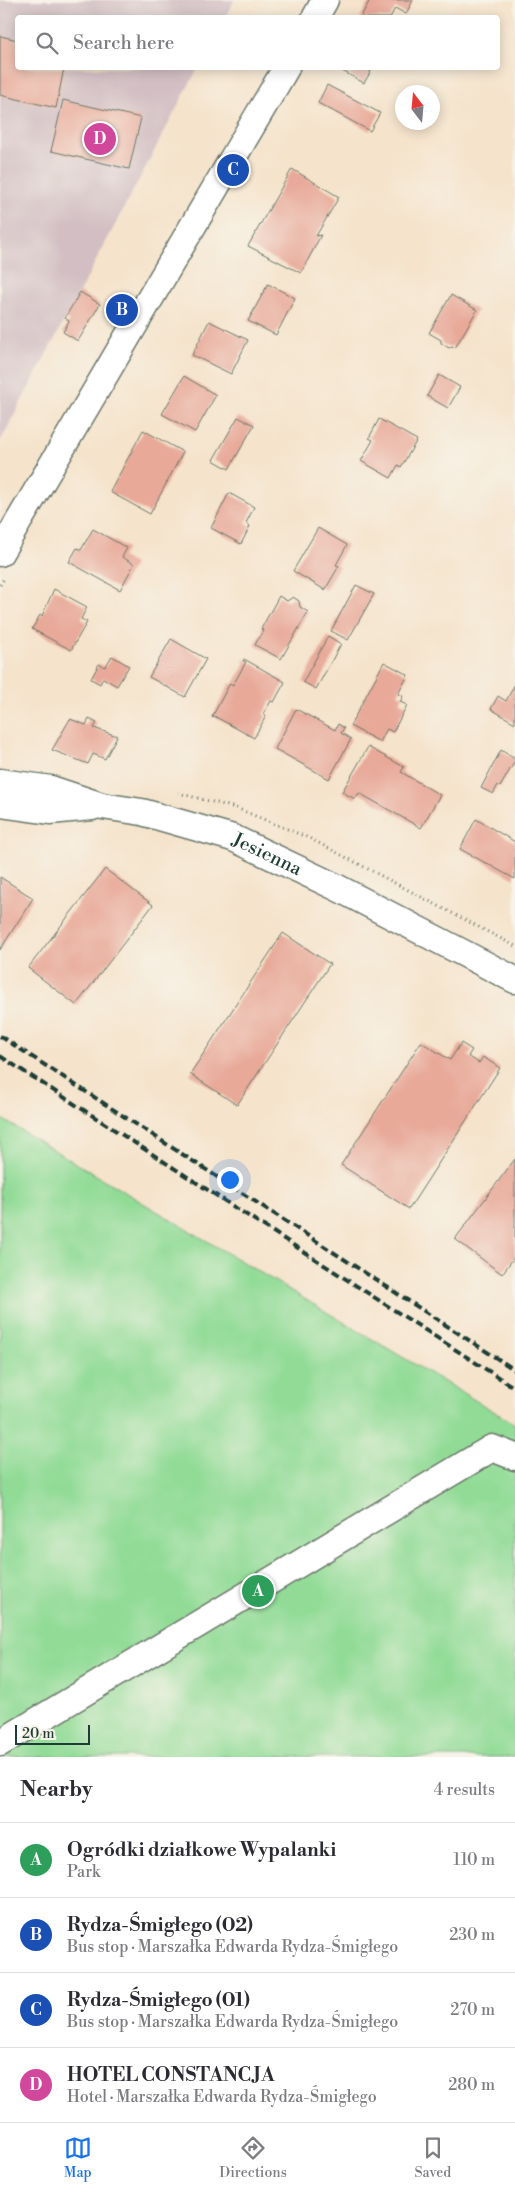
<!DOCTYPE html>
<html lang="en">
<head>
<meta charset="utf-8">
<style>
	:root { --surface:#fff; --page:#f2f2f3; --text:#2b2b33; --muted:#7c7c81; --line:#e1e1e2; --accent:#1a73e8 }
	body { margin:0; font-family:"Libre Bodoni",serif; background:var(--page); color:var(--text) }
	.compass { position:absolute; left:395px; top:85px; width:45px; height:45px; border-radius:50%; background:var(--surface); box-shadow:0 2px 12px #0003; rotate:344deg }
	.scale { position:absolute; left:15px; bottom:12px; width:75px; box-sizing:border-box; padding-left:5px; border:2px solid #1f3d34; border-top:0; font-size:14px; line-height:18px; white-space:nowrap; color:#1f3d34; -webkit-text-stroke:4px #f7f3e8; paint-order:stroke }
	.you { position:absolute; left:229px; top:1179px; width:18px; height:18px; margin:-12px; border:4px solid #fff; border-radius:50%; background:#1a73e8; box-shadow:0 0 0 8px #1a73e833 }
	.badge { display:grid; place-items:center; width:32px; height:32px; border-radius:50%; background:var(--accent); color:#fff; font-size:16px; font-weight:700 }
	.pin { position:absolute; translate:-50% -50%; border:2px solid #fff; box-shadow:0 1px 5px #0006 }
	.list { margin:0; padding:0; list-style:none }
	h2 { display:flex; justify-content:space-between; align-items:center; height:65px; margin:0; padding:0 20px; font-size:21px }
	h2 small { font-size:16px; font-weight:400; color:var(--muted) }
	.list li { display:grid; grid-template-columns:32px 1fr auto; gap:15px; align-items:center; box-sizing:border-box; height:75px; padding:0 20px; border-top:1px solid var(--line) }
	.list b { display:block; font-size:19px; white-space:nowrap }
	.list p { margin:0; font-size:16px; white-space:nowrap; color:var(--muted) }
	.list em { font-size:16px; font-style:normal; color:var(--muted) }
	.icon { flex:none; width:28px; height:28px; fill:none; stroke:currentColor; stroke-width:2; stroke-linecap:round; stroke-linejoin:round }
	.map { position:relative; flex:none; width:515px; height:1757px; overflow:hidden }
	.search { position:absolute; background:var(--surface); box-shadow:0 2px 12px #0003; left:15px; right:15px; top:15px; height:55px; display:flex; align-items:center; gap:12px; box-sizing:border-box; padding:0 18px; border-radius:5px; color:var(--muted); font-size:19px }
	.sheet { height:365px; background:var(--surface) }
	nav { display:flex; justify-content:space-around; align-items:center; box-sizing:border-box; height:70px; border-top:1px solid var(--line); background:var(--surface); font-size:14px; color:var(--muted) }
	nav a { display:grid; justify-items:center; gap:2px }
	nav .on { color:var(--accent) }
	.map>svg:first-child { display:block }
</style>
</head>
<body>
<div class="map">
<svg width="515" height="1757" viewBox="0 0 515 1757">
	<rect width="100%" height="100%" fill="#f7f3e8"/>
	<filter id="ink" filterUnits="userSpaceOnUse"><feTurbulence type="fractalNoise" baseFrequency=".02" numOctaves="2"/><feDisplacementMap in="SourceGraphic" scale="10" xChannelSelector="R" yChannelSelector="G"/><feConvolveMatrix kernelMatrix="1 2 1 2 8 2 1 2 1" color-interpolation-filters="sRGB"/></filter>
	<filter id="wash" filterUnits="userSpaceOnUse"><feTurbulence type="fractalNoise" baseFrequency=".0096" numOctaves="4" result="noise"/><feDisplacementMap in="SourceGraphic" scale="20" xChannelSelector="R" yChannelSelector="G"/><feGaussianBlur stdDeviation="1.12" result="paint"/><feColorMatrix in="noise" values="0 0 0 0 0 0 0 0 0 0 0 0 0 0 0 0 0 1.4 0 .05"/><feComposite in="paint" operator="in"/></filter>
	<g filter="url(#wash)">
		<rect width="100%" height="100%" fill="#f5e3cb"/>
		<path fill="#d2bec3" d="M 0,0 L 234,0 L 225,17 L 18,18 L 18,68 L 198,68 L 0,442 Z"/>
		<path fill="#91db96" stroke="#588c65" d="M 0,1118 L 515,1424 L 515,1757 L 0,1757 Z"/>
		<g id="blocks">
			<g fill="#e8a999">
				<path d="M 370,0 L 413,0 L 406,14 L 395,8 L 390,18 L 360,18 Z"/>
				<path d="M 0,36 L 18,40 L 18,68 L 64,68 L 56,108 L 0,95 Z"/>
				<path d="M 337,68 L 365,68 L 371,71 L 364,83 Z"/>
				<path d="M 327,85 L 380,113 L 370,131 L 318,103 Z"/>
				<path d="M 63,100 L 141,118 L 129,169 L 51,151 Z"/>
				<path d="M 292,169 L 339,197 L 316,236 L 321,235 L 301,273 L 248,246 Z"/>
				<path d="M 268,284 L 295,298 L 276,335 L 248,321 Z"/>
				<path d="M 80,292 L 100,304 L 78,341 L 63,332 L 69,321 L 65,318 Z"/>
				<path d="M 451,295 L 477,310 L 455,348 L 452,346 L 449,348 L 441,343 L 441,340 L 429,333 Z"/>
				<path d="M 209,321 L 248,340 L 231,374 L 192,355 Z"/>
				<path d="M 439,375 L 460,387 L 448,408 L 427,396 Z"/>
				<path d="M 184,376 L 216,395 L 195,432 L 162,414 Z"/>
				<path d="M 238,417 L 254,425 L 229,469 L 213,460 Z"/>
				<path d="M 379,419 L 417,440 L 401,467 L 398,465 L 391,478 L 361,461 L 373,440 L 369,438 Z"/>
				<path d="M 143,430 L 183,452 L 150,514 L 110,492 Z"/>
				<path d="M 229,493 L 254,507 L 246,523 L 250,526 L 241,544 L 211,528 Z"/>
				<path d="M 318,528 L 347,545 L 336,565 L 339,566 L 325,590 L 293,571 Z"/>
				<path d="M 93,529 L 127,548 L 122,557 L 134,564 L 120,590 L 69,562 L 77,548 L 81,550 Z"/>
				<path d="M 356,585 L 374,594 L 348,640 L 331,631 Z"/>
				<path d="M 54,589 L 87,607 L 81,619 L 87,622 L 71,650 L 32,629 L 40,615 L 42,616 Z"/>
				<path d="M 279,596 L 287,601 L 293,597 L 299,601 L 300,607 L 308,612 L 281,659 L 255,645 L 263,630 L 261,629 Z"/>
				<path d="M 328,636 L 341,644 L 316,689 L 303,682 Z"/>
				<path d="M 171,639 L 206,659 L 185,697 L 149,677 Z"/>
				<path d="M 112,656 L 129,666 L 117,686 L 103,678 L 100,684 L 91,679 L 99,664 L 105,667 Z"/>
				<path d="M 244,659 L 285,682 L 274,702 L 271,701 L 263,714 L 266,716 L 254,738 L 214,716 L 213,718 L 212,717 L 230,683 L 233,685 L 246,662 L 243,661 Z"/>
				<path d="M 384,662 L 408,675 L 398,694 L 403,696 L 400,702 L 407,705 L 393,732 L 387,729 L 380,742 L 350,726 Z"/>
				<path d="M 515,684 L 515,723 L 491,709 L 498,696 L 506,701 Z"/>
				<path d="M 296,709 L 335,730 L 338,724 L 344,728 L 341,733 L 351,739 L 329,779 L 275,749 Z"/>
				<path d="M 70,719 L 86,725 L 89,719 L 97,723 L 94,728 L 117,736 L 105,759 L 93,754 L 88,764 L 52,750 Z"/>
				<path d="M 368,747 L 404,767 L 401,772 L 440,795 L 421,828 L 359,793 L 355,799 L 342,792 Z"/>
				<path d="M 501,750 L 515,759 L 515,761 L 500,787 L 498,785 L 493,794 L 481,788 Z"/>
				<path d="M 476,819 L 515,842 L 515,879 L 460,849 Z"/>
				<path d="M 105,869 L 153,905 L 76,1005 L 28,968 Z"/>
				<path d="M 0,877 L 33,898 L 0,950 Z"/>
				<path d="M 283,933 L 330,964 L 237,1105 L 190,1074 Z"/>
				<path d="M 421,1042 L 450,1060 L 461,1043 L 472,1050 L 468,1056 L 479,1063 L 483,1057 L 500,1068 L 409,1209 L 341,1165 Z"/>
				<path d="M 515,1159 L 515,1256 L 502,1274 L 455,1239 Z"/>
			</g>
		</g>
	</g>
	<g filter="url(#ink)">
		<use href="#blocks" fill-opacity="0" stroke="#6a7769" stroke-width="1"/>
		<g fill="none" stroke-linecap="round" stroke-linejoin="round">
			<g stroke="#6a7769" stroke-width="29">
				<g id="minor">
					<path d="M 315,18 L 325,0"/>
					<path d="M 0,553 L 286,68"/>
					<path id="s1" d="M 0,782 L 51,789 L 102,806 L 142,812 L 233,838 L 338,888 L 515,980"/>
					<path d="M 0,804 L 50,811 L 92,807"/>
					<path d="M 0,1743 L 492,1448 L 515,1457"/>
				</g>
			</g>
			<g stroke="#6a7769" stroke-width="3" stroke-dasharray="1 4" stroke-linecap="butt">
				<path d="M 0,585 L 5,577"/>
				<path d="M 178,793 L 236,808 L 309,838 L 515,946"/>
			</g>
			<use href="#minor" stroke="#fff" stroke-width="26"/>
			<g stroke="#1f3d34" stroke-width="4" stroke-dasharray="8 4" stroke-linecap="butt">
				<path d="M 0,1036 L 515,1370"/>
				<path d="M 0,1056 L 515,1388"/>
			</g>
		</g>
	</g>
	<g text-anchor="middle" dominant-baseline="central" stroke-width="4.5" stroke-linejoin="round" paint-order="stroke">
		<g font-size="19" fill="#1f3d34" stroke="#f7f3e8">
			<text stroke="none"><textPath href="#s1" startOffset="278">Jesienna</textPath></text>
		</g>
	</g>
</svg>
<svg class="compass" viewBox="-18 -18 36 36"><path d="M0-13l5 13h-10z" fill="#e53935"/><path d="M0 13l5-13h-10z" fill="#7c7c81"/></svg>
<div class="scale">20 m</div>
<div class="you"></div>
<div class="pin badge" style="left:258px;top:1591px;background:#2e9e5b">A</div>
<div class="pin badge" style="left:122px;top:310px;background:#1a4fb4">B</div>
<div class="pin badge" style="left:233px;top:170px;background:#1a4fb4">C</div>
<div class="pin badge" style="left:100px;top:139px;background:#d1479c">D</div>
<div class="search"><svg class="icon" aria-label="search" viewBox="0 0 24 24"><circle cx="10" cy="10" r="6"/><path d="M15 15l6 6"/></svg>Search here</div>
</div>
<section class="sheet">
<h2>Nearby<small>4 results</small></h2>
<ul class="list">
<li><span class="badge" style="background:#2e9e5b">A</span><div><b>Ogródki działkowe Wypalanki</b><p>Park</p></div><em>110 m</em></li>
<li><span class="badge" style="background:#1a4fb4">B</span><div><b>Rydza-Śmigłego (02)</b><p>Bus stop · Marszałka Edwarda Rydza-Śmigłego</p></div><em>230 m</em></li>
<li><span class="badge" style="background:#1a4fb4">C</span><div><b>Rydza-Śmigłego (01)</b><p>Bus stop · Marszałka Edwarda Rydza-Śmigłego</p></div><em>270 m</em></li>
<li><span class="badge" style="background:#d1479c">D</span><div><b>HOTEL CONSTANCJA</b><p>Hotel · Marszałka Edwarda Rydza-Śmigłego</p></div><em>280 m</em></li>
</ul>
</section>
<nav>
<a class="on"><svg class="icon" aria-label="map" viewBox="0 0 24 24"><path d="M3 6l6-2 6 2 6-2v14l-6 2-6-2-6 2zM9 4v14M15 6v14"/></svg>Map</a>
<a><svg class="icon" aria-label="directions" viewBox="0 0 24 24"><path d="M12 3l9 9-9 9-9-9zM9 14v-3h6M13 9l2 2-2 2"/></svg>Directions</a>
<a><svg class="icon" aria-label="saved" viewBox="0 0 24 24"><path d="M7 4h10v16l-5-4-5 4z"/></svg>Saved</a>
</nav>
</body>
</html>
